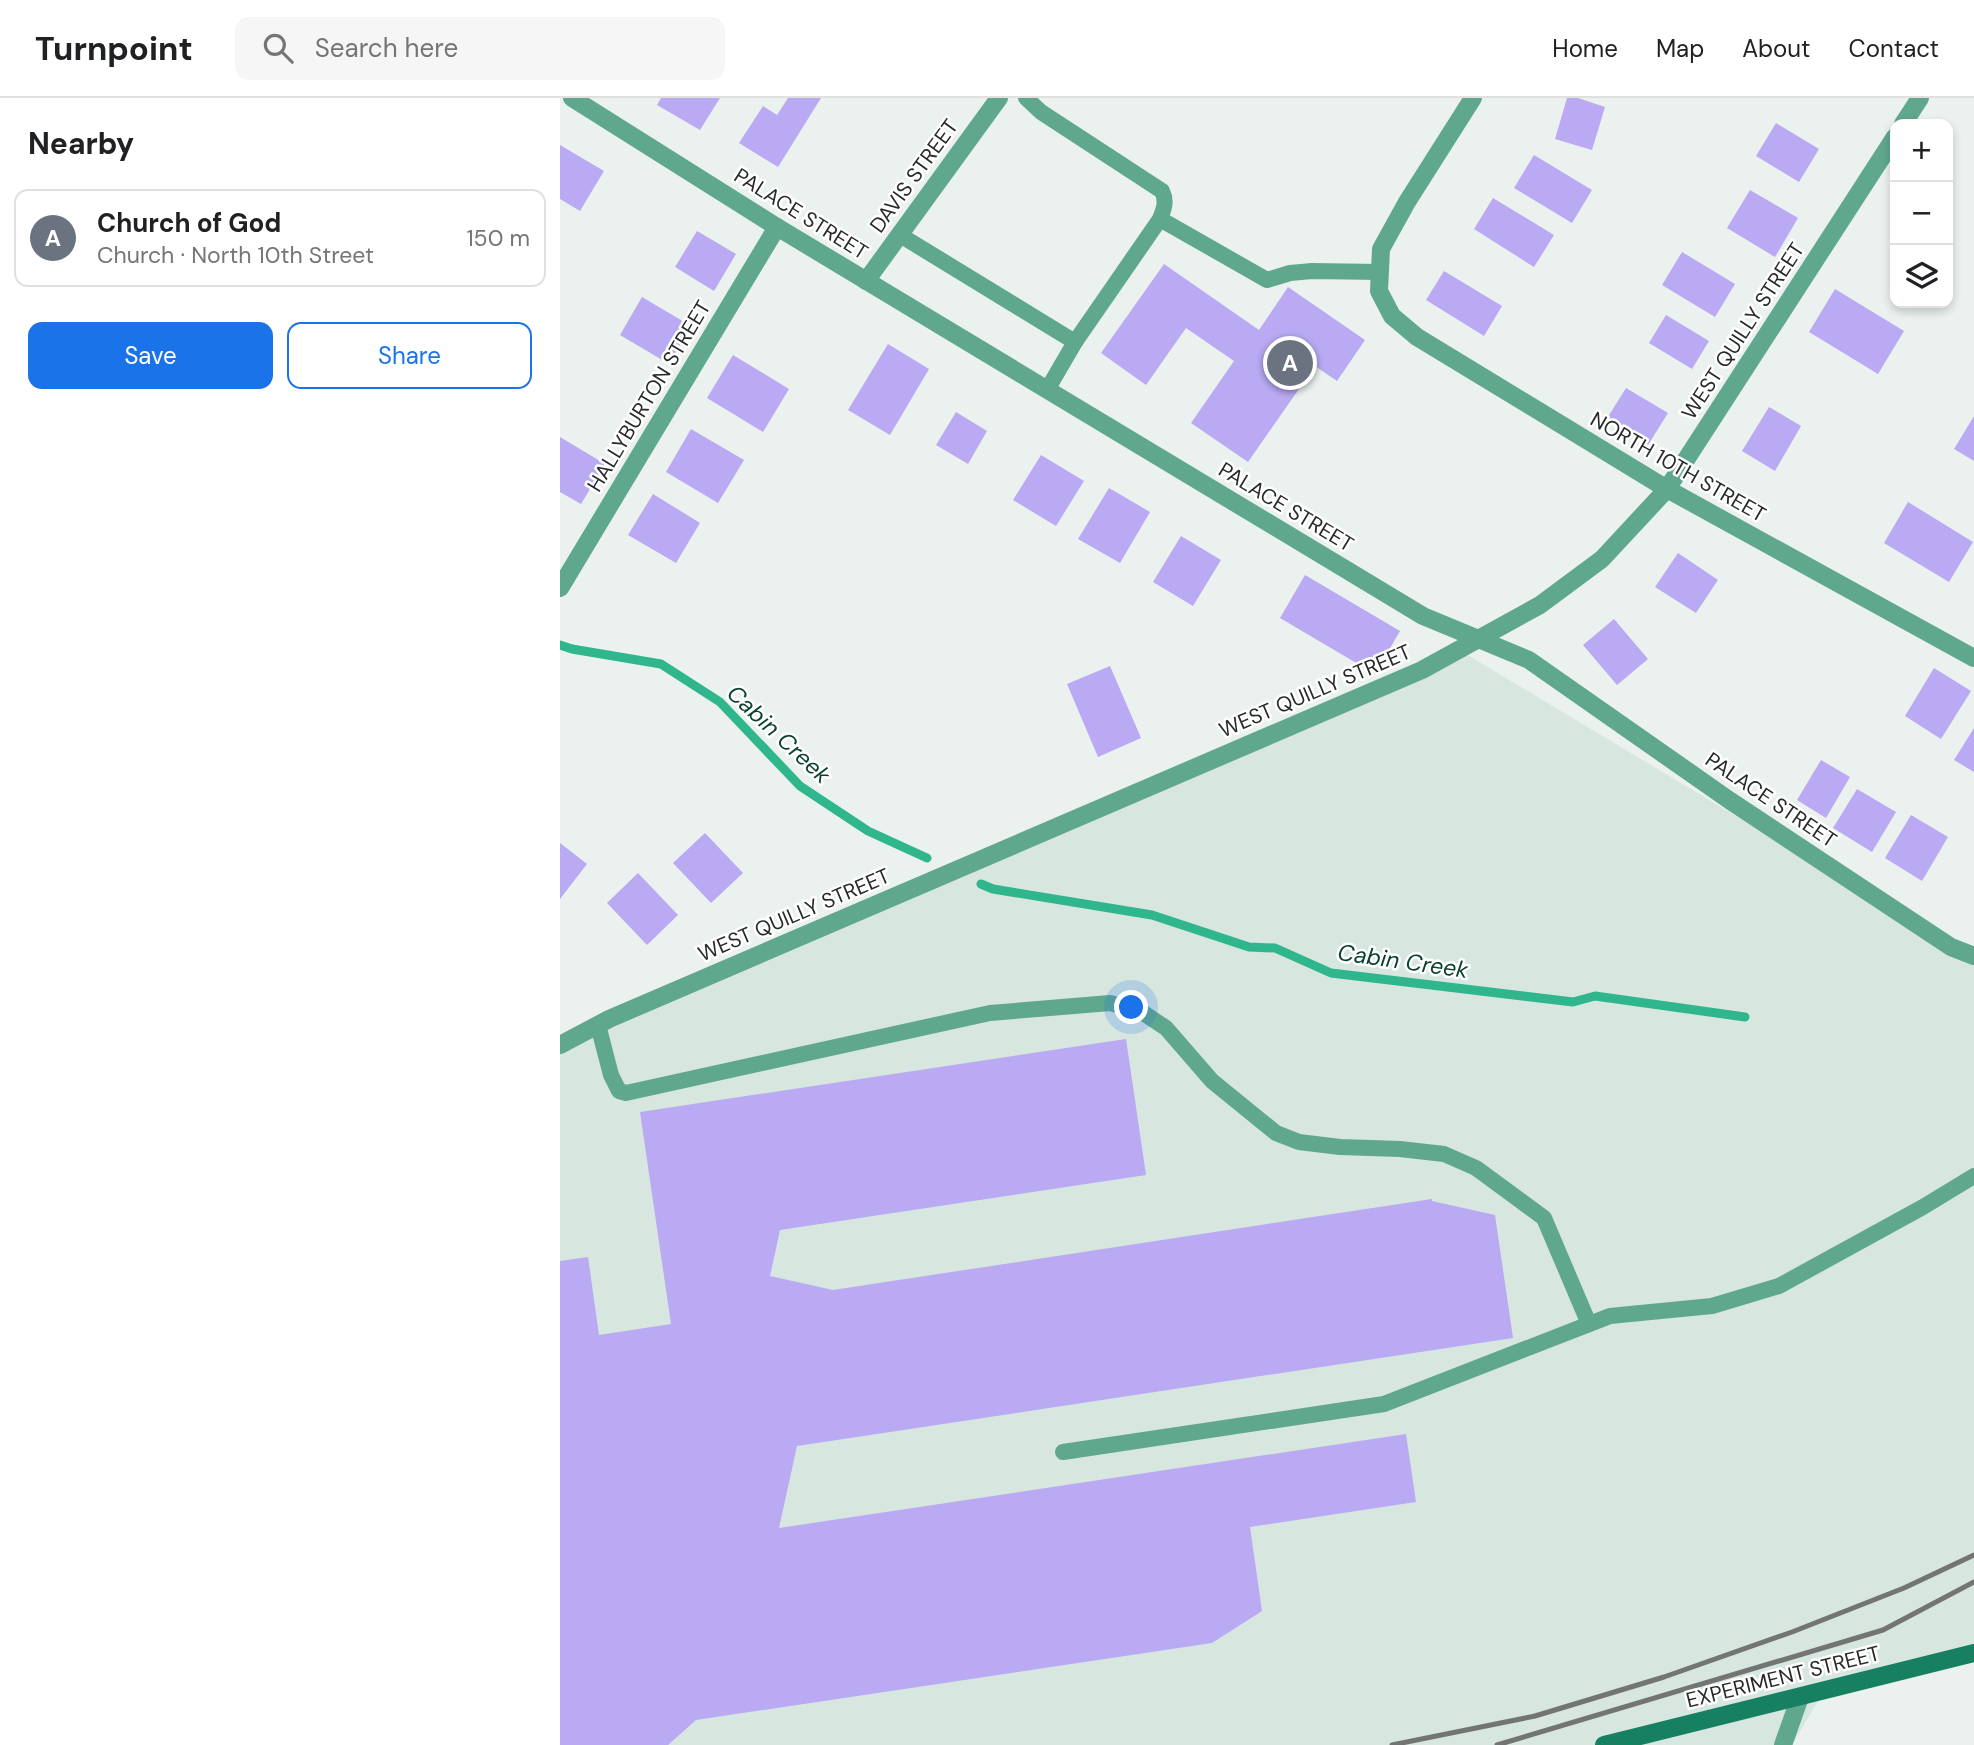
<!DOCTYPE html>
<html lang="en">
<head>
<meta charset="utf-8">
<style>
	:root { --surface:#fff; --page:#f6f6f6; --text:#202124; --muted:#757577; --line:#e0e0e0; --accent:#1a73e8 }
	body { margin:0; font-family:"DM Sans",sans-serif; background:var(--page); color:var(--text) }
	.controls { position:absolute; right:21px; top:21px; display:grid; overflow:hidden; border-radius:14px; box-shadow:0 4px 10px #0003 }
	.controls button { width:63px; height:63px; display:grid; place-items:center; padding:0; border:0; border-bottom:2px solid var(--line); background:var(--surface); color:var(--text); font:35px sans-serif }
	.you { position:absolute; left:572px; top:910px; width:24px; height:24px; margin:-18px; border:5px solid #fff; border-radius:50%; background:#1a73e8; box-shadow:0 0 0 10px #1a73e833 }
	.badge { display:grid; place-items:center; width:46px; height:46px; border-radius:50%; background:var(--accent); color:#fff; font-size:23px; font-weight:700 }
	.pin { position:absolute; translate:-50% -50%; border:4px solid #fff; box-shadow:0 2px 7px #0006 }
	.list { margin:0; padding:0; list-style:none }
	h2 { display:flex; justify-content:space-between; align-items:center; height:91px; margin:0; padding:0 28px; font-size:30px }
	h2 small { font-size:23px; font-weight:400; color:var(--muted) }
	.list li { display:grid; grid-template-columns:46px 1fr auto; gap:21px; align-items:center; box-sizing:border-box; height:98px; margin:0 14px 14px; padding:0 14px; border:2px solid var(--line); border-radius:14px }
	.list b { display:block; font-size:26px; white-space:nowrap }
	.list p { margin:0; font-size:23px; white-space:nowrap; color:var(--muted) }
	.list em { font-size:23px; font-style:normal; color:var(--muted) }
	.actions { display:flex; gap:14px; padding:21px 28px }
	.actions a { flex:1; padding:16px 0; border:2px solid var(--accent); border-radius:14px; text-align:center; font-size:24px; color:var(--accent) }
	.actions .main { background:var(--accent); color:#fff }
	.icon { flex:none; width:38px; height:38px; fill:none; stroke:currentColor; stroke-width:2; stroke-linecap:round; stroke-linejoin:round }
	.map { position:relative; flex:none; width:1414px; height:1647px; overflow:hidden }
	header { display:flex; align-items:center; gap:42px; box-sizing:border-box; height:98px; padding:0 35px; background:var(--surface); border-bottom:2px solid var(--line) }
	header strong { font-size:33px }
	nav { display:flex; gap:38px; margin-inline-start:auto; font-size:24px }
	.search { width:490px; height:63px; background:var(--page); display:flex; align-items:center; gap:18px; box-sizing:border-box; padding:0 24px; border-radius:14px; color:var(--muted); font-size:26px }
	main { display:flex }
	aside { flex:1; background:var(--surface) }
	.map>svg:first-child { display:block }
</style>
</head>
<body>
<header>
<strong>Turnpoint</strong>
<div class="search"><svg class="icon" aria-label="search" viewBox="0 0 24 24"><circle cx="10" cy="10" r="6"/><path d="M15 15l6 6"/></svg>Search here</div>
<nav><a>Home</a><a>Map</a><a>About</a><a>Contact</a></nav>
</header>
<main>
<aside>
<h2>Nearby<small></small></h2>
<ul class="list">
<li><span class="badge" style="background:#6b7280">A</span><div><b>Church of God</b><p>Church · North 10th Street</p></div><em>150 m</em></li>
</ul>
<div class="actions"><a class="main">Save</a><a>Share</a></div>
</aside>
<div class="map">
<svg width="1414" height="1647" viewBox="0 0 1414 1647">
	<rect width="100%" height="100%" fill="#ebf1ee"/>
	<path fill="#d7e6df" d="M 906,556 L 1414,861 L 1414,1564 L 1264,1593 L 1232,1647 L 0,1647 L 0,951 Z"/>
	<g fill="none" stroke-linecap="round" stroke-linejoin="round">
		<g stroke="#2fb68d" stroke-width="9">
			<path d="M 0,547 L 12,551 L 101,566 L 160,604 L 240,688 L 308,733 L 367,760"/>
			<path d="M 421,786 L 433,791 L 592,817 L 689,849 L 715,850 L 771,875 L 1013,904 L 1035,898 L 1185,919"/>
		</g>
	</g>
	<g fill="#b9aaf3">
		<path d="M 101,0 L 160,0 L 140,32 L 97,7 Z"/>
		<path d="M 228,0 L 261,0 L 218,69 L 179,45 L 203,8 L 217,17 Z"/>
		<path d="M 1007,0 L 1018,0 L 1045,9 L 1032,52 L 995,41 Z"/>
		<path d="M 1216,25 L 1259,51 L 1239,84 L 1196,58 Z"/>
		<path d="M 0,47 L 44,73 L 20,113 L 0,101 Z"/>
		<path d="M 974,57 L 1032,92 L 1012,125 L 954,90 Z"/>
		<path d="M 1190,92 L 1238,120 L 1215,159 L 1167,130 Z"/>
		<path d="M 933,100 L 994,137 L 974,169 L 914,131 Z"/>
		<path d="M 137,133 L 176,156 L 154,193 L 115,169 Z"/>
		<path d="M 1122,154 L 1175,186 L 1155,219 L 1102,187 Z"/>
		<path d="M 604,166 L 699,232 L 728,189 L 805,242 L 777,283 L 755,268 L 688,364 L 631,325 L 674,263 L 626,230 L 586,287 L 541,255 Z"/>
		<path d="M 884,173 L 942,208 L 924,238 L 866,202 Z"/>
		<path d="M 1275,191 L 1344,233 L 1318,276 L 1249,234 Z"/>
		<path d="M 82,199 L 131,228 L 109,266 L 60,237 Z"/>
		<path d="M 1106,217 L 1149,243 L 1132,271 L 1089,245 Z"/>
		<path d="M 328,246 L 369,271 L 330,337 L 288,312 Z"/>
		<path d="M 173,257 L 229,291 L 203,334 L 147,300 Z"/>
		<path d="M 1066,290 L 1108,315 L 1088,347 L 1046,322 Z"/>
		<path d="M 1209,309 L 1241,328 L 1215,373 L 1182,353 Z"/>
		<path d="M 396,314 L 427,333 L 408,366 L 376,347 Z"/>
		<path d="M 1414,318 L 1414,363 L 1394,351 Z"/>
		<path d="M 131,331 L 184,362 L 158,405 L 106,374 Z"/>
		<path d="M 0,339 L 45,366 L 21,406 L 0,394 Z"/>
		<path d="M 481,357 L 524,383 L 496,428 L 453,402 Z"/>
		<path d="M 549,390 L 590,414 L 560,465 L 518,441 Z"/>
		<path d="M 93,396 L 140,425 L 116,465 L 68,437 Z"/>
		<path d="M 1348,404 L 1413,444 L 1389,484 L 1324,445 Z"/>
		<path d="M 621,438 L 661,462 L 633,508 L 593,484 Z"/>
		<path d="M 1118,455 L 1158,482 L 1136,515 L 1095,489 Z"/>
		<path d="M 745,477 L 840,533 L 815,576 L 720,520 Z"/>
		<path d="M 1054,521 L 1088,561 L 1057,587 L 1023,547 Z"/>
		<path d="M 550,568 L 581,640 L 538,659 L 507,586 Z"/>
		<path d="M 1374,570 L 1411,593 L 1381,641 L 1345,618 Z"/>
		<path d="M 1414,630 L 1414,674 L 1394,662 Z"/>
		<path d="M 1261,662 L 1290,679 L 1266,720 L 1237,702 Z"/>
		<path d="M 1297,691 L 1336,714 L 1312,754 L 1273,730 Z"/>
		<path d="M 1351,717 L 1388,739 L 1362,783 L 1325,760 Z"/>
		<path d="M 145,735 L 183,775 L 151,805 L 113,765 Z"/>
		<path d="M 0,745 L 27,766 L 0,801 Z"/>
		<path d="M 78,775 L 118,817 L 87,847 L 47,805 Z"/>
		<path d="M 566,941 L 586,1077 L 220,1132 L 210,1178 L 273,1192 L 872,1101 L 872,1103 L 935,1117 L 953,1240 L 237,1348 L 219,1430 L 846,1336 L 856,1404 L 690,1429 L 702,1513 L 652,1545 L 136,1622 L 108,1647 L 0,1647 L 0,1163 L 28,1159 L 39,1237 L 111,1226 L 80,1014 Z"/>
	</g>
	<g fill="none" stroke-linecap="round" stroke-linejoin="round">
		<g stroke="#5fa88d" stroke-width="16">
			<path d="M 600,121 L 707,182 L 730,175 L 752,173 L 820,174"/>
			<path d="M 340,137 L 515,244 L 600,121 C 604,111 607,103 602,93 L 481,14 L 466,0"/>
			<path d="M 487,292 L 515,244"/>
			<path d="M 38,927 L 51,977 L 59,993 L 66,995 L 430,915 L 550,905 L 582,914 L 606,930 L 652,983 L 716,1035 L 739,1044 L 780,1049 L 840,1051 L 884,1056 L 916,1070 L 984,1120 L 1029,1226"/>
			<path d="M 503,1354 L 824,1306 L 1050,1218 L 1152,1208 L 1219,1188 L 1363,1109 L 1414,1078"/>
		</g>
		<g stroke="#5fa88d" stroke-width="18">
			<path d="M 12,0 L 217,129 L 863,518 L 969,562 L 1169,702 L 1391,849 L 1414,858"/>
			<path d="M 913,0 L 847,104 L 821,151 L 819,193 L 832,218 L 857,239 L 1107,391 L 1414,560"/>
			<path d="M 1343,26 L 1360,0"/>
			<path d="M 306,183 L 439,0"/>
			<path d="M 0,490 L 217,129"/>
			<path d="M 0,947 L 49,921 L 862,572 L 980,507 L 1042,461 L 1107,391 L 1335,39"/>
			<path d="M 1223,1647 L 1240,1599"/>
		</g>
		<path stroke="#168061" stroke-width="18" d="M 1044,1647 L 1414,1555"/>
		<g stroke="#727573" stroke-width="5">
			<path d="M 832,1647 L 975,1618 L 1104,1579 L 1232,1534 L 1344,1490 L 1414,1457"/>
			<path d="M 937,1647 L 1323,1532 L 1414,1484"/>
		</g>
	</g>
	<g text-anchor="middle" dominant-baseline="central" stroke-width="5" stroke-linejoin="round" paint-order="stroke">
		<g font-size="21" fill="#282a29" stroke="#fff">
			<text transform="translate(354 78) rotate(-54)">DAVIS STREET</text>
			<text transform="translate(241 116) rotate(32)">PALACE STREET</text>
			<text transform="translate(1183 233) rotate(-57)">WEST QUILLY STREET</text>
			<text transform="translate(89 298) rotate(-59)">HALLYBURTON STREET</text>
			<text transform="translate(1118 369) rotate(30)">NORTH 10TH STREET</text>
			<text transform="translate(726 409) rotate(31)">PALACE STREET</text>
			<text transform="translate(755 593) rotate(-23)">WEST QUILLY STREET</text>
			<text transform="translate(1211 702) rotate(34)">PALACE STREET</text>
			<text transform="translate(234 817) rotate(-23)">WEST QUILLY STREET</text>
			<text transform="translate(1223 1579) rotate(-14)">EXPERIMENT STREET</text>
		</g>
		<g font-size="23" font-style="italic" fill="#0a4231" stroke="#fff">
			<text transform="translate(219 636) rotate(43)">Cabin Creek</text>
			<text transform="translate(843 863) rotate(8)">Cabin Creek</text>
		</g>
	</g>
</svg>
<div class="controls">
<button>+</button>
<button>−</button>
<button><svg class="icon" aria-label="layers" viewBox="0 0 24 24"><path d="M12 4l9 5-9 5-9-5zM3 14l9 5 9-5"/></svg></button>
</div>
<div class="you"></div>
<div class="pin badge" style="left:730px;top:265px;background:#6b7280">A</div>
</div>
</main>
</body>
</html>
